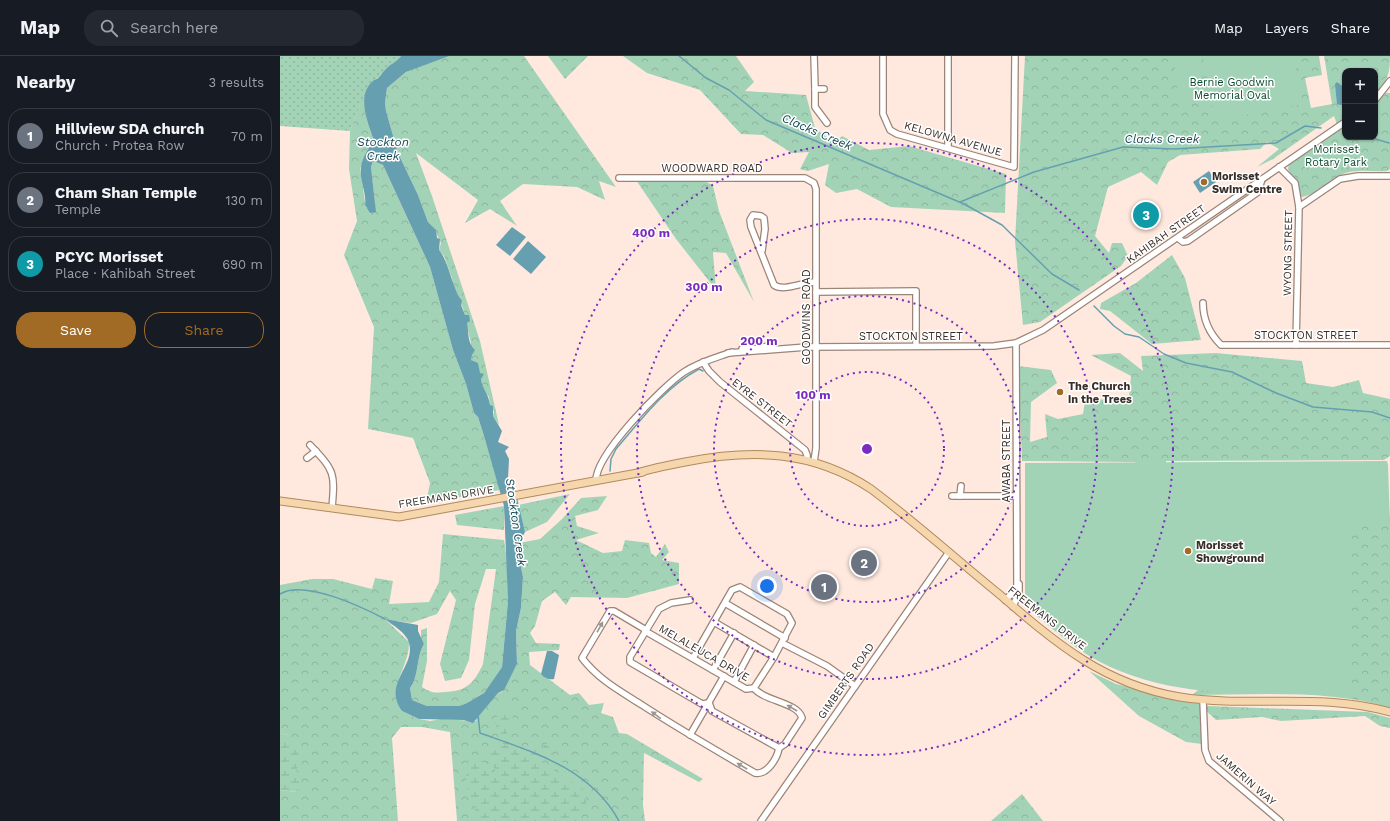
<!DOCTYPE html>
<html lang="en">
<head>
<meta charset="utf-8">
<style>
	:root { --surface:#171b24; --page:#242831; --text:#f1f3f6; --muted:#9ea1a6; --line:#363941; --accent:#a16b25 }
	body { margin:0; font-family:"Work Sans",sans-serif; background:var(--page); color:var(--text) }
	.controls { position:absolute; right:12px; top:12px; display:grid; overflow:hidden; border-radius:8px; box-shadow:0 1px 3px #0004 }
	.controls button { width:36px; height:36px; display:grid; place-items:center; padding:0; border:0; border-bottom:1px solid var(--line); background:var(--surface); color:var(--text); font:20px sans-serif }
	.you { position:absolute; left:487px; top:530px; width:14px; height:14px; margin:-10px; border:3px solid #fff; border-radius:50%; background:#1a73e8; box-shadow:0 0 0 6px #1a73e833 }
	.badge { display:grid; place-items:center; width:26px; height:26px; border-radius:50%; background:var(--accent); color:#fff; font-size:13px; font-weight:700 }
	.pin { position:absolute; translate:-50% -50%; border:2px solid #fff; box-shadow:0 1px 4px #0006 }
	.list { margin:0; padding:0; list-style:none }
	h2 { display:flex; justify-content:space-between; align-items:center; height:52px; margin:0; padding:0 16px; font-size:17px }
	h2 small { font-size:13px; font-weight:400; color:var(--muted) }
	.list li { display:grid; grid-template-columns:26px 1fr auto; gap:12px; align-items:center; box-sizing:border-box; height:56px; margin:0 8px 8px; padding:0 8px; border:1px solid var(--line); border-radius:16px }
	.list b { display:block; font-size:15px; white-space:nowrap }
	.list p { margin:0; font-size:13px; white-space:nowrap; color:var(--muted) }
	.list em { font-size:13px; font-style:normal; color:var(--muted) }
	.actions { display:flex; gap:8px; padding:12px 16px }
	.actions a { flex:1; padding:9px 0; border:1px solid var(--accent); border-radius:16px; text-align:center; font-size:14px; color:var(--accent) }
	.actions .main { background:var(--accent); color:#fff }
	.icon { flex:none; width:22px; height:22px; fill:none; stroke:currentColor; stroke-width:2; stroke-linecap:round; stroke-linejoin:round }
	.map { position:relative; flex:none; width:1110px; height:765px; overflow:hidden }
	header { display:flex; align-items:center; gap:24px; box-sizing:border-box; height:56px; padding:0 20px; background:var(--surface); border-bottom:1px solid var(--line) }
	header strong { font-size:19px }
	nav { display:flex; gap:22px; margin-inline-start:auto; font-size:14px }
	.search { width:280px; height:36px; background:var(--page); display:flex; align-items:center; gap:10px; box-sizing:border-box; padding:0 14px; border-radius:16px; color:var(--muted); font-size:15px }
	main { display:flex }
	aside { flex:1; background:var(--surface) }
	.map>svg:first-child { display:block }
</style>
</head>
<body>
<header>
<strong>Map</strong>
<div class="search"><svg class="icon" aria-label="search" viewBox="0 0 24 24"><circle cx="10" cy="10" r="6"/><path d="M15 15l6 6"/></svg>Search here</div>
<nav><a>Map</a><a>Layers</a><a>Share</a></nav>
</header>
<main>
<aside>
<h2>Nearby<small>3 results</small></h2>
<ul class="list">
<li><span class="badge" style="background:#6b7280">1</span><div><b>Hillview SDA church</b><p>Church · Protea Row</p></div><em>70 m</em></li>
<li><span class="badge" style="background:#6b7280">2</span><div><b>Cham Shan Temple</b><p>Temple</p></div><em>130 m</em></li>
<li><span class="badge" style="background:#0f9aa8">3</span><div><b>PCYC Morisset</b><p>Place · Kahibah Street</p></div><em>690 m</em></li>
</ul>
<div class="actions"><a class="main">Save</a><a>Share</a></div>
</aside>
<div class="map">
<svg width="1110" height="765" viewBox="0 0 1110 765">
	<defs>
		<pattern id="grass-dots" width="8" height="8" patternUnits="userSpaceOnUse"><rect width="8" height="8" fill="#a3d3b7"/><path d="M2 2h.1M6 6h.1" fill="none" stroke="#8db59d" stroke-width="1.8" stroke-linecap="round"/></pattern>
		<pattern id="forest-crowns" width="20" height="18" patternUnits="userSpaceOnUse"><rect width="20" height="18" fill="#a3d3b7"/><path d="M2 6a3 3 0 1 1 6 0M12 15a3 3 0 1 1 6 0" fill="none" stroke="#8db59d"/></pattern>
		<pattern id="wetland-marsh" width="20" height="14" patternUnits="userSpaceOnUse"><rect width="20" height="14" fill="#a3d3b7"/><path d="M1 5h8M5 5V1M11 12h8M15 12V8" fill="none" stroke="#8db59d"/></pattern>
	</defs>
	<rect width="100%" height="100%" fill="#ffe9de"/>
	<path fill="url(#grass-dots)" d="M 0,0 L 121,0 L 116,7 L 105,14 L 99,21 L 94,24 L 88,31 L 70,75 L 0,70 Z"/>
	<g fill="url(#forest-crowns)">
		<path d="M 165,0 L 244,0 L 336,131 L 319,125 L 325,144 L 297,131 L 243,128 L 220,145 L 237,170 L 210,153 L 185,167 L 198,144 L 136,97 L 152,140 L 200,285 L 219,369 L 213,360 L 214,355 L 210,349 L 209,341 L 203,333 L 198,311 L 191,304 L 191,287 L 183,252 L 175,236 L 172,222 L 164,200 L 159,194 L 161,187 L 154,173 L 148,166 L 138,139 L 118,97 L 106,55 L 105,47 L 107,32 L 126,16 Z"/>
		<path d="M 268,0 L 308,0 L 285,23 Z"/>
		<path d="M 343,0 L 456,0 L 474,26 L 465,35 L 526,39 L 535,72 L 555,87 L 562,80 L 589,94 L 629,90 L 726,118 L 725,157 L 611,151 L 577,133 L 556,137 L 545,129 L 549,108 L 528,115 L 520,113 L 529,96 L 512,97 L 483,79 L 461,78 L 420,34 L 367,17 Z"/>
		<path d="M 745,0 L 1039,0 L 1042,19 L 1025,22 L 1031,52 L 1052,48 L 1044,0 L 1110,0 C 1110,21 1107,23 1095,39 L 1095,15 L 1065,15 L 1065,63 L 1057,68 L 1054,60 L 993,103 L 977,111 L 999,93 L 987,86 L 980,93 L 900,99 L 888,106 L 877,129 L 861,116 L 828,131 L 815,180 L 829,197 L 832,187 L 842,187 L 848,200 L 841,210 L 760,266 L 743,269 L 735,185 Z"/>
		<path d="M 86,34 C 82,51 87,66 93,82 L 83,104 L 80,113 L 86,152 L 95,148 L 91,111 L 93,105 L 103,109 L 150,211 L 173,294 L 186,328 L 194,357 L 198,361 L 204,380 L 220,434 L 146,447 L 150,427 L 133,382 L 88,373 L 94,271 L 64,199 L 77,165 L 69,113 L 70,75 Z"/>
		<path d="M 1106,37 L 1110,37 L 1110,113 L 1107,115 C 1093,116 1075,112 1061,119 C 1048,125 1037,139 1021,141 L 1008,113 L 1009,108 L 1065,70 L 1065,81 L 1095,81 L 1095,48 Z"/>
		<path d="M 356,124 L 427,126 L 433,130 L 439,155 L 474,246 L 446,197 L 433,196 L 436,234 L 396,183 Z"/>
		<path d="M 892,199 L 905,222 L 921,284 L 872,288 L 830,255 L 820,253 L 821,247 L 856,227 Z"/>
		<path d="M 840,297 L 863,315 L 861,300 L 936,297 L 1022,305 L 1026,327 L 1053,331 L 1079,324 L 1083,337 L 1110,343 L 1110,400 L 1104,404 L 886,405 L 885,427 L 864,418 L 855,406 L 742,405 L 738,310 L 771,314 L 777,327 L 751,346 L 750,386 L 767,381 L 765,358 L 778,363 L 803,358 L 805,345 L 849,341 L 851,320 L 811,299 Z"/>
		<path d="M 290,438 L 267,466 L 245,476 L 238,449 Z"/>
		<path d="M 327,440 L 318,454 L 295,460 L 297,470 L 319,477 L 296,484 L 323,497 L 342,495 L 345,484 L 369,487 L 371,497 L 376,501 L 385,488 L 389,496 L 382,504 L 399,507 L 399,528 L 347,542 L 291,541 L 286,549 L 275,536 L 262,545 L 255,570 L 250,577 L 256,587 L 280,588 L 279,594 L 249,596 L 250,609 L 290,639 L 299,637 L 309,649 L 324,647 L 321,657 L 333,661 L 339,677 L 347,678 L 423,723 L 419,726 L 364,697 L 363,749 L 365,765 L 177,765 L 170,676 L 142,671 L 121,671 L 112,682 L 118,765 L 0,765 L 0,734 L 17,736 L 16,714 L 8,679 L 0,677 L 0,529 L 32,523 L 53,523 L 92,533 L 95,522 L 113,525 L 109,548 L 149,546 L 159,526 L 163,478 L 224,484 L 227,506 L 228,545 L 222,611 L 204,637 L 187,647 L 179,650 L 147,650 L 132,644 L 130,632 C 139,621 136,601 144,588 L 141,583 L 141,574 L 147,572 L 147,605 L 142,631 C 151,637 155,637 165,636 C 187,635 194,627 203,608 L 216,513 L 206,513 L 195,548 L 189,604 L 181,622 L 165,625 L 160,608 L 176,544 L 170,535 L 157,558 L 131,567 L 106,564 L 129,586 C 130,611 105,633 122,655 L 139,663 L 150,665 L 161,663 L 196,665 L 197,660 L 218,637 L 222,636 L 237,608 L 236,575 L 241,552 L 243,521 L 239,502 L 239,487 L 260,483 L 282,463 L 301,442 Z"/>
		<path d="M 224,450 L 224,474 L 177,469 L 175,459 Z"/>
		<path d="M 1110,456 L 1110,652 C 1050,633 975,639 912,639 L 937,618 L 1071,469 L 1108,468 Z"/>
		<path d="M 809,615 L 836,628 L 928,650 L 1088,656 L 1110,662 L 1110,672 L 1100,670 L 1085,660 L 1001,665 L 982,661 L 936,664 L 923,652 L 920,655 L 922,688 L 906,686 L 859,660 Z"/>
		<path d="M 742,738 L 763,765 L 711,765 Z"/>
	</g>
	<g fill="url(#wetland-marsh)">
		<path d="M 222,650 L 228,651 L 233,661 L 223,688 L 257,694 L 268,687 L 273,697 L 294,717 L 289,718 L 265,702 L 258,704 L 306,735 L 306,747 L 296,765 L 200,765 C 191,743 180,723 190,700 L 202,705 L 213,717 L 217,718 L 208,697 L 221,692 L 215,665 Z"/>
		<path d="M 0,677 L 8,679 L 22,707 L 16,714 L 21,721 L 17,736 L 0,734 Z"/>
	</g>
	<g fill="#a3d3b7">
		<path d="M 893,0 L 918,0 L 924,40 L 899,43 Z"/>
		<path d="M 923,0 L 1014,0 L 1023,48 L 981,56 L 980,50 L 976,51 L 977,57 L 935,64 Z"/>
		<path d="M 1107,405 L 1108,409 L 1110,469 L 1071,469 L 1072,636 C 980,637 878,648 797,592 C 779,579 762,564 745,550 L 745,407 Z"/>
	</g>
	<g fill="#66a0b0">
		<path d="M 121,0 L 169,0 L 126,16 L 107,32 L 105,47 L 106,55 L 118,97 L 138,139 L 148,166 L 156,174 L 157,182 L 160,183 L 159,194 C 169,205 174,239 182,244 L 181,249 L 185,259 L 189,259 L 190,265 L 187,267 C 189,276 187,287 195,294 L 192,299 L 191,304 L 198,307 L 200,317 L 204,318 L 201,323 C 202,333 209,338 210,349 L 213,350 L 213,360 L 222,375 L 218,386 L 229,391 L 225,395 L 229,403 L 228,423 L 235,433 L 245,476 L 239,487 L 239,502 L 243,521 L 241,552 L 236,575 L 237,608 L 224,634 L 218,637 L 193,667 L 184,664 L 139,663 L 122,655 C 102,628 136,610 129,587 C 127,577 112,569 105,563 L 138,569 L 138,575 L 144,588 C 136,601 139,621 130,632 L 132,644 L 147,650 L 179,650 L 187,647 L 204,637 L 222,611 L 228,545 L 224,450 L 204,380 L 198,361 L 194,357 L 186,328 L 173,294 L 150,211 L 103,109 L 93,105 L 91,111 L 96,156 L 90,157 L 85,149 C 87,137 79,124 81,111 C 82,101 90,92 93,82 C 87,65 76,38 94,24 C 95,23 98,23 99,21 C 102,19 102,16 105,14 C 111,7 115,8 121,0 Z"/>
		<path d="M 1057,26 L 1065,32 L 1065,48 L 1060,49 L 1057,48 L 1055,28 Z"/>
		<path d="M 929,115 L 936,126 L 920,137 L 913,126 Z"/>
		<path d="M 232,171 L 246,181 L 230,200 L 216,189 Z"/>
		<path d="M 248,185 L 266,201 L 251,218 L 233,203 Z"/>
		<path d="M 267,595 L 272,595 L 279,599 L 274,623 C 269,624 264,622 261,618 Z"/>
	</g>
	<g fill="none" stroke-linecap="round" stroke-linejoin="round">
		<g stroke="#66a0b0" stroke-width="1.5">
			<path d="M 399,0 L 426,22 L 449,34 L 486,64 L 684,148 L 722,169 L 772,218 L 799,234"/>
			<path d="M 1063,74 L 1065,75"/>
			<path d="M 1089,81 L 1109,87"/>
			<path d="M 680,146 L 754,116 L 843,91 L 894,93 L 996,87 L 1025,70 L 1041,72"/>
			<path d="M 814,250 L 834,270 L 845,278 L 859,281 L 884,298 L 906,307 L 952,316 L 996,337 L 1033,351 L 1092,356 L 1110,362"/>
			<path d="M 330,415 L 331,403 L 336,393 C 361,364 384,332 419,313 L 423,315"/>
			<path d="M 0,538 C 24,523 82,551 105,563"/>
			<path d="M 198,658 L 200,677 C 253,696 310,712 339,765"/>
		</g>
		<g stroke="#9c8477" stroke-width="8">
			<g id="minor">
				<path d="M 534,0 L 535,33 L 544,33"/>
				<path d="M 603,0 L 603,58 L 610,74 L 617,78 L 734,111 L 735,0"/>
				<path d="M 535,33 L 535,51 L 547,67"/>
				<path d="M 1095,44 L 1110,25"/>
				<path d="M 668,92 L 668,0"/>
				<path d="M 999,111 L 1015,127 L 1019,151 L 1016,289"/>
				<path d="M 339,122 L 525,122 L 534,127 L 536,133 L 536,392 L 534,406"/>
				<path d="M 1019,151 L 1060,123 L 1078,120 L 1110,120"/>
				<path d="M 898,182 L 903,186 L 908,185 L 978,136 L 982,123"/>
				<path d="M 482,195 L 485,173 L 484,162 L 481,160 L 473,159 L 470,164 L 471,171 L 494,229 C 503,236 523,226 535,226"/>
				<path d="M 536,236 L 636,235 L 636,290"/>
				<path d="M 923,247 C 923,263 929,277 941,289 L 1110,289"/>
				<path d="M 462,293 L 493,290"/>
				<path d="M 448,297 L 527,291 L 714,290 L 736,287 L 763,274 L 1065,66"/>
				<path d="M 423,306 L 429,315 L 440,326 L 525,394 L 527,399 L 527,404"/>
				<path d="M 30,389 C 55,415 55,417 52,452"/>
				<path d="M 27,402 L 36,395"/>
				<path d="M 316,425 C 315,399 382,331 404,316 C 419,306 435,302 452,296"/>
				<path d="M 681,430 L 680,440 L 736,440"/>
				<path d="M 672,440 L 680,440"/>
				<path d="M 410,544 L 391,547 L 379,553 L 350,601 L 350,606 L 422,648 L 429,647"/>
				<path d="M 725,544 L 735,535 L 737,529 L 736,287"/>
				<path d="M 445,547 L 505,582"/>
				<path d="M 733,551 L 739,535 L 739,528"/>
				<path d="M 434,566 L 494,601"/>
				<path d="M 366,574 L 334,555 L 330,555 L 302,602 C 319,624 340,635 362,649 C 399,673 437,695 475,717 C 487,719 497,703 499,692 L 505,688 L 522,662 C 518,646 483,645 474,632"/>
				<path d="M 365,575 L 466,633 L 474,632"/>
				<path d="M 502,587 L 547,610 L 575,630"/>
				<path d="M 413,602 L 452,534 L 460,531 L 507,558 L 512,567 L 494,601 L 474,632"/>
				<path d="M 433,614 L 454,577"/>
				<path d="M 454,626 L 474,589"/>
				<path d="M 923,644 L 925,694 L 929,705 L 1000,765"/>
				<path d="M 429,647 L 432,655 L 499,692"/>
				<path d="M 410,679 L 444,620"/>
				<path d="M 481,765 L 669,496"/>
			</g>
		</g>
		<g stroke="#b08a5c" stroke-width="9">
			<g id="major">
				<path d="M 358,417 C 373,412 389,409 405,406 C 472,393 532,394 591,433 C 635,466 676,503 719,538 C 776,587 823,628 900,641 C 970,652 1041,636 1110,656"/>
				<path d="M 0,445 L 119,461 L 363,416"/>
			</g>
		</g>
		<use href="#minor" stroke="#fff" stroke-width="5.5"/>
		<use href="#major" stroke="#f6d6ad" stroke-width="7"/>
	</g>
	<defs><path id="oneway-solid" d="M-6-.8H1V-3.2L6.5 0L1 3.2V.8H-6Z"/></defs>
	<g fill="#9c9694">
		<use href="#oneway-solid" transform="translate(320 571) rotate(-61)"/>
		<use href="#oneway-solid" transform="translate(512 652) rotate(-150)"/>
		<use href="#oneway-solid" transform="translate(376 659) rotate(-144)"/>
		<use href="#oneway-solid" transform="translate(462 710) rotate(-150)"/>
	</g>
	<g fill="none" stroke="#7b2cbf" stroke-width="2" stroke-dasharray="2 4">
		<circle cx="587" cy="393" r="77"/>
		<circle cx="587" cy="393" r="153"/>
		<circle cx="587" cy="393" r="230"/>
		<circle cx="587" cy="393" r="306"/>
	</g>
	<g fill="#a16b25" stroke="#fff" stroke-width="1.5">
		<circle cx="924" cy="126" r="4"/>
		<circle cx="780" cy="336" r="4"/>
		<circle cx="908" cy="495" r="4"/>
	</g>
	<g text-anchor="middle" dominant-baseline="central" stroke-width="3" stroke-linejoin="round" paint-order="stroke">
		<g font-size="11" fill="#0a482d" stroke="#fff">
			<text x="952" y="26">Bernie Goodwin<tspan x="952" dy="13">Memorial Oval</tspan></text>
			<text x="1056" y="93">Morisset<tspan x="1056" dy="13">Rotary Park</tspan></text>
		</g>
		<g font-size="11" fill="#382e29" stroke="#fff">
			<text transform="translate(673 83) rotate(16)">KELOWNA AVENUE</text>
			<text x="432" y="112">WOODWARD ROAD</text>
			<text transform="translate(886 178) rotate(-35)">KAHIBAH STREET</text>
			<text transform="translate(1008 197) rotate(-89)">WYONG STREET</text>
			<text transform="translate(526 261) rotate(-90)">GOODWINS ROAD</text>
			<text x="1026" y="279">STOCKTON STREET</text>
			<text x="631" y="280">STOCKTON STREET</text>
			<text transform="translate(482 347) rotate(38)">EYRE STREET</text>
			<text transform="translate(726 405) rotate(-90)">AWABA STREET</text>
			<text transform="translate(166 441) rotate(-9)">FREEMANS DRIVE</text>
			<text transform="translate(767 562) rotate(38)">FREEMANS DRIVE</text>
			<text transform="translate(424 597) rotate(30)">MELALEUCA DRIVE</text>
			<text transform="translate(566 625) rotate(-55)">GIMBERTS ROAD</text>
			<text transform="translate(966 723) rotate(41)">JAMERIN WAY</text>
		</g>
		<g font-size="11" font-weight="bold" fill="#382e29" stroke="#fff" text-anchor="start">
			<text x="932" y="120">Morisset<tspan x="932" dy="13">Swim Centre</tspan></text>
			<text x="788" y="330">The Church<tspan x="788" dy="13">in the Trees</tspan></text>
			<text x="916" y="489">Morisset<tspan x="916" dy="13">Showground</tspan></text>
		</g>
		<g font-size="12" font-style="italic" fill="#174a56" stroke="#fff">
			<text transform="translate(537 76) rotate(23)">Clacks Creek</text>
			<text x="882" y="83">Clacks Creek</text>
			<text x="103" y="86">Stockton<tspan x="103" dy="14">Creek</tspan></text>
			<text transform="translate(236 466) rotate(82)">Stockton Creek</text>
		</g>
	</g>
	<circle cx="587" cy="393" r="6" fill="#7b2cbf" stroke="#fff" stroke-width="2"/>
	<g font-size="12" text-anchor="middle" font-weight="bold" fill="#7b2cbf" stroke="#fff" stroke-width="3" stroke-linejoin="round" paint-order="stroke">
		<text x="371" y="181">400 m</text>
		<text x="424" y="235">300 m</text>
		<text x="479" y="289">200 m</text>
		<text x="533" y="343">100 m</text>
	</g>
</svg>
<div class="controls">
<button>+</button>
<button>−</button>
</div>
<div class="you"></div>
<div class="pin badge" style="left:544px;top:531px;background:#6b7280">1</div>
<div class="pin badge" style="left:584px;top:507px;background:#6b7280">2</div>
<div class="pin badge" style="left:866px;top:159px;background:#0f9aa8">3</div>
</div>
</main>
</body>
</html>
